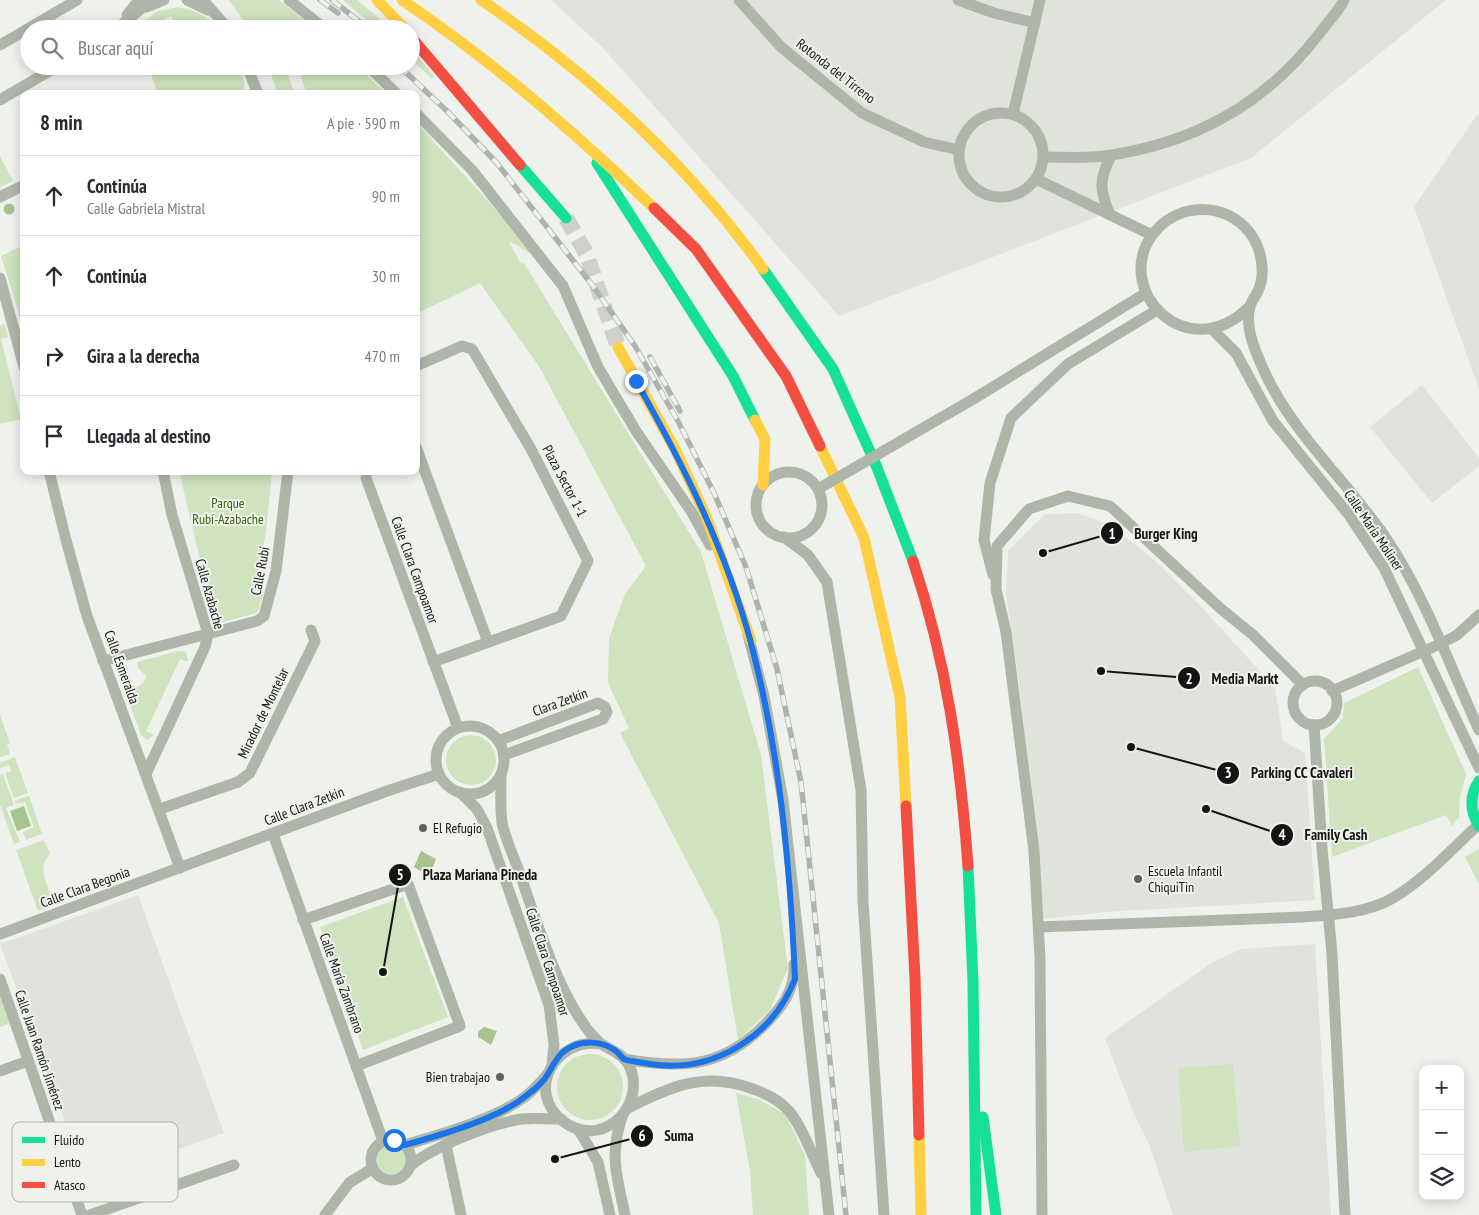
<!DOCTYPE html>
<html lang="es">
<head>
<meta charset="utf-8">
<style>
	:root { --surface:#fff; --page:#f2f2f3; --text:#2b2b33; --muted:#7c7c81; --line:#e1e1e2 }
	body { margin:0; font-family:"PT Sans Narrow",sans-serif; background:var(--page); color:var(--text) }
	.controls { position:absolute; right:15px; bottom:15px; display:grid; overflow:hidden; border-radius:10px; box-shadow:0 2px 12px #0003 }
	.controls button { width:45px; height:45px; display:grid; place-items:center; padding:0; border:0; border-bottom:1px solid var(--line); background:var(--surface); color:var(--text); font:25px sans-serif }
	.stop { position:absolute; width:15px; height:15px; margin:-11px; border:4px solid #1a73e8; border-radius:50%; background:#fff }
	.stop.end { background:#1a73e8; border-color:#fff; box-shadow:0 1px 5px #0008 }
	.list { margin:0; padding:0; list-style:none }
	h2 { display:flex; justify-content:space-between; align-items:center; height:65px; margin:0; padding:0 20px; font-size:21px }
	h2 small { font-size:16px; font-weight:400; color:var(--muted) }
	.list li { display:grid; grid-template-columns:32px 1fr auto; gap:15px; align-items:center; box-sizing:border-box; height:80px; padding:0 20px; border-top:1px solid var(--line) }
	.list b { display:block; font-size:19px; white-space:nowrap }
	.list p { margin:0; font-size:16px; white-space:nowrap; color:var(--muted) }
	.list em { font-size:16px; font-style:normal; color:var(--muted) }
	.icon { flex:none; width:28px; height:28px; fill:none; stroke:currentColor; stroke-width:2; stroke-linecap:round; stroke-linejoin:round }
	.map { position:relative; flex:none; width:1479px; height:1215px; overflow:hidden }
	.search { position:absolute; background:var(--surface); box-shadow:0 2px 12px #0003; left:20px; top:20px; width:400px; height:55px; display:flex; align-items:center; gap:12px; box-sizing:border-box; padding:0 18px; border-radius:28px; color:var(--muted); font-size:19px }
	.panel { position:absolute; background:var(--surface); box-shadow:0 2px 12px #0003; left:20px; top:90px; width:400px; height:385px; border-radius:10px }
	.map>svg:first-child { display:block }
</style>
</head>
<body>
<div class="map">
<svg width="1479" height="1215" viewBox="0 0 1479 1215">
	<rect width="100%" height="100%" fill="#eff1ed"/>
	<g fill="#dfe3db">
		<path d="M 551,0 L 1446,0 L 1251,158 L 839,316 L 603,48 Z"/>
		<path d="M 1477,115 L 1479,115 L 1479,389 L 1414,207 Z"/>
		<path d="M 1422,385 L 1479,458 L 1479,466 L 1432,503 L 1370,427 Z"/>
		<path d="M 1077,513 L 1108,524 L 1148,554 L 1199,604 L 1275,688 L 1283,741 L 1305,753 L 1315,900 L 1104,912 L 1044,919 L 1021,698 L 1006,593 L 1008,551 L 1045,514 Z"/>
		<path d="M 138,895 L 224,1133 L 87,1181 L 0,944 Z"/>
		<path d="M 1315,944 L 1331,1215 L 1173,1215 L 1149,1144 L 1133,1112 L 1105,1038 L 1210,964 L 1241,949 Z"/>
	</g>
	<g fill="#cee3be">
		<path d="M 229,0 L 279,0 L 315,29 L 249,29 Z"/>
		<path d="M 343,0 L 357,0 L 392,29 L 377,29 Z"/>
		<path d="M 178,7 C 195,10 206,15 217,29 L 157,29 L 173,20 L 171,16 L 146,29 L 133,29 L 158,11 Z"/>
		<path d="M 411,48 L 434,76 L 432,79 L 411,59 Z"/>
		<path d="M 148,66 L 238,66 C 242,76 248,84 241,94 L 158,94 Z"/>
		<path d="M 268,66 L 357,66 L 387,94 L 307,94 L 299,71 L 288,75 L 295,94 L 278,94 Z"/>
		<path d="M 416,122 L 496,210 L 531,252 L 528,253 L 517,245 L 509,242 L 521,264 L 524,263 L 701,552 L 761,755 L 788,968 L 770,1010 L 738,1040 L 719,923 L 620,733 L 629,728 L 608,683 L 609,638 L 625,594 L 646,566 L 540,368 L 480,283 L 416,314 Z"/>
		<path d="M 0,156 L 13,181 L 0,187 Z"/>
		<path d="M 24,245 L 24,330 L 1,256 Z"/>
		<path d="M 5,324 L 8,337 L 1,339 L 21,419 L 0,424 L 0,326 Z"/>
		<path d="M 179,471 L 272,471 L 266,532 L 254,592 L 263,595 L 257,613 L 223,622 L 216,621 L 211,617 L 206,604 L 215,601 L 199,555 Z"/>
		<path d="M 179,651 L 186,652 L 188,660 L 187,662 L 180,659 L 146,731 L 154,735 L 147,740 L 141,735 L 119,674 L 120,669 L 127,665 L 127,682 C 132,688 138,688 144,682 L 146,676 L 138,668 L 137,662 Z"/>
		<path d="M 1418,667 L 1466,774 L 1460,797 L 1459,817 L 1452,826 L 1446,815 L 1332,857 L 1324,739 L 1343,718 L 1344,703 Z"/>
		<path d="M 0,715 L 10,743 L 7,744 L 10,754 L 0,757 Z"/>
		<circle cx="471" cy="760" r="25"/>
		<path d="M 15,757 L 28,793 L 14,798 L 5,773 L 11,771 L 9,765 L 0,768 L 0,763 Z"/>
		<path d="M 3,774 L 14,805 L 6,808 L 20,842 L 14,844 L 0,804 L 0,775 Z"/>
		<path d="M 29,796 L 42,834 L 26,840 L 23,832 L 34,827 L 25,802 L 16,804 L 15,801 Z"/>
		<path d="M 44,840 L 50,854 C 35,867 50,890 55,905 L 38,911 L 16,850 Z"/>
		<path d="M 1479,849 L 1479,884 L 1465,857 Z"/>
		<path d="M 403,897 L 448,1017 L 363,1050 L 320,927 Z"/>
		<path d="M 0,979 L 15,1022 L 0,1027 Z"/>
		<circle cx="590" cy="1087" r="33"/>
		<path d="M 1233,1064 L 1240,1146 L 1184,1152 L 1178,1068 Z"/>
		<path d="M 736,1093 L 758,1099 L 785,1114 L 805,1155 L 809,1215 L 753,1215 L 750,1171 Z"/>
		<circle cx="391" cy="1160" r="14"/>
	</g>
	<g fill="#a6c48c">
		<circle cx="9" cy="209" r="5.5"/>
		<path d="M 24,806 L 31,826 L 17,831 L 10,811 Z"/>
		<path d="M 421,851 L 436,859 L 432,869 L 422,872 L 414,867 Z"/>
		<path d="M 484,1027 L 497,1031 L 491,1045 L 478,1037 L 478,1032 Z"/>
	</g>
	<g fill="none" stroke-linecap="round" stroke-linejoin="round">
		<path stroke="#ced0cc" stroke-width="16" stroke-dasharray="16 8" stroke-linecap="butt" d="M 566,218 L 586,253 L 618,347"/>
		<g stroke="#aeb6a9" stroke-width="11">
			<path d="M 187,0 L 208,10"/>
			<path d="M 203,0 L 224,24"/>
			<path d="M 289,0 L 325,29"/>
			<path d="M 739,0 L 781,47 L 862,113 L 924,142 L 959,150"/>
			<path d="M 958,0 L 994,13 L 1035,23"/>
			<path d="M 147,7 L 164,0"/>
			<path d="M 127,15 L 139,0"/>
			<path d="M 116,29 L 152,0"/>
			<path d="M 0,45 L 77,0"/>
			<path d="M 247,66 L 258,94"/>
			<path d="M 368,66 L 397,94"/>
			<path d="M 0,100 L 58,66"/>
			<circle cx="1001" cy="155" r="42"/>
			<path d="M 416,113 L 472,170 L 563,286 L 598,367 L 636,431 L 691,511 L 710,545"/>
			<path d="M 1013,114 L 1040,0"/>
			<path d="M 1043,157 C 1066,157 1090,159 1112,155 C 1196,142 1267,102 1319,34 C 1327,23 1338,12 1344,0"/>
			<path d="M 1036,179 L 1152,235"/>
			<path d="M 0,197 L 24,185"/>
			<path d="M 1110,215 C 1100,190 1098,181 1111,156"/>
			<path d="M 0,278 L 24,367"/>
			<path d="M 1249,307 C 1188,368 1111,290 1153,234 C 1177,202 1226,201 1250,233 C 1262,249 1266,274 1258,291 C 1256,296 1251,301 1250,307 C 1244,328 1257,355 1265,373 C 1292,432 1349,484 1386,538 C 1425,596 1450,666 1479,730"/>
			<path d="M 1212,329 L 1236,353 L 1273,421 L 1349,515 L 1384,568 L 1479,768"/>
			<path d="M 416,366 L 462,346 L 472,349 L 531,449 L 588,561 L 561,616 L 433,662"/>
			<path d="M 975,398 L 1146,293"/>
			<path d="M 416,447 L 488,642"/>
			<path d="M 49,471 L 66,540 L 87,616 L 180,868"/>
			<circle cx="789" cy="505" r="33"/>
			<path d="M 366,478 L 458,728"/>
			<path d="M 784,537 L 808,555 L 827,582 L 861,790 L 863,901 L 884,1215"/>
			<path d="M 993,575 L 984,540 L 990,483 L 1011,418 L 1068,364 L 1157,310"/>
			<path d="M 748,635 L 764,696 L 783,800 L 829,1215"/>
			<path d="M 103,661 L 257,621 L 264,616 L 276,571 L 288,471"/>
			<circle cx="1315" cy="703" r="22"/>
			<path d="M 1332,691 L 1440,644 L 1457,635 L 1479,615"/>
			<path d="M 1314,725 L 1322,848 L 1332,954 L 1345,1215"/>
			<circle cx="470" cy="760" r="34"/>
			<path d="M 498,741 L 598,703 L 605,707 L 607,712 L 603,719 L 504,755"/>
			<path d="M 146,774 L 205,647 L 208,634 L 172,515 L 163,471"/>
			<path d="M 501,774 C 501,790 500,807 502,823 C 506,841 515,859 521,877 C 536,920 555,982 581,1020 C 586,1028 593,1037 600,1043 C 614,1053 626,1053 632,1073 C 642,1112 599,1148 564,1122 C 524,1092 555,1037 601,1044"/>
			<path d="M 460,792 L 477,809 L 487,828 L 549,1005 L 554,1045 L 552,1065"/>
			<path d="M 160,809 L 238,782 L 250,773 L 315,641 L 311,630"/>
			<path d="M 273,834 L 383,1141"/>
			<path d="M 303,920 L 408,884 L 460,1026 L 356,1066"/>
			<path d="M 1039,927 L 1303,917 C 1332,915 1368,913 1393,898 C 1425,879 1451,850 1478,825"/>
			<path d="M 0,934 L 387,791 L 439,774"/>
			<path d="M 0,979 L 82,1215"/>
			<path d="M 624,1059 C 686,1070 727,1067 771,1018 C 786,1002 795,986 794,964"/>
			<path d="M 0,1071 L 28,1061"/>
			<path d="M 628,1108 C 671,1086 705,1071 753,1089 C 765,1093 780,1101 789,1111 C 803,1128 811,1153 821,1173"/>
			<path d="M 622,1117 C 609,1156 617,1176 625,1215"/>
			<path d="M 578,1129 L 598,1162 L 610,1215"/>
			<circle cx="391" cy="1160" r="20"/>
			<path d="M 405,1145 C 442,1134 496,1119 526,1096 C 534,1090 541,1081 548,1074"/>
			<path d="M 446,1145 L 461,1215"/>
			<path d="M 410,1166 C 435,1146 489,1124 522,1119 C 534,1118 548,1119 561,1119"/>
			<path d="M 90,1215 L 234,1165"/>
			<path d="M 325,1215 L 349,1183 L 373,1168"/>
			<path d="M 1042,1215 L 1040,958 L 1034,851 L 1006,632 L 996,589 L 997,546 L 1029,509 L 1068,496 L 1110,506 L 1220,608 L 1253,635 L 1303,685"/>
		</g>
		<g stroke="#16e098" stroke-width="11">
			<path d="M 597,163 L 733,376 L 755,420"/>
			<path d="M 520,165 L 566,218"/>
			<path d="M 763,269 L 833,369 L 876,465 L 913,561"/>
			<path d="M 1479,781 C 1469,796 1470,811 1479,826"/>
			<path d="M 968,866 L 973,982 L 976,1215"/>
			<path d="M 983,1117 L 996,1215"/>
		</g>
		<g stroke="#ffcf43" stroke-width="11">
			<path d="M 377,0 L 405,29"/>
			<path d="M 402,0 C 495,63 573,131 654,208"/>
			<path d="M 481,0 C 589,73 686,162 763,269"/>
			<path d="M 618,347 L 675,449 L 706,516 L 751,641"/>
			<path d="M 755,420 L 765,439 L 763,485"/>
			<path d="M 820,446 L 864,538 L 900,697 L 906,806"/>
			<path d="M 919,1135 L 921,1215"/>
		</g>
		<g stroke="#f24e42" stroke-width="11">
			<path d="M 411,37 L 520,165"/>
			<path d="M 654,208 L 696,249 L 786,376 L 820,446"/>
			<path d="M 913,561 C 947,663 960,758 968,866"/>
			<path d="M 906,806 L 915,978 L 919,1135"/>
		</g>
		<g stroke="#aeb3ab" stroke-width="5.5">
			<g id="rail">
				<path d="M 320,0 L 338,13"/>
				<path d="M 332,0 L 369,29"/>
				<path d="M 399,66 L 447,111 L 496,162 L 593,286 L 635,346 L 679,423 L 714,493 L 746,567 L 777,669 L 801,782 L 846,1215"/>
				<path d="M 650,357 L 680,411"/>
			</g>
		</g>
		<use href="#rail" stroke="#eff2ec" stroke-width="4" stroke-dasharray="11" stroke-linecap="butt"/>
		<path stroke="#aeb6a9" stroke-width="11" d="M 818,489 L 975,398"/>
	</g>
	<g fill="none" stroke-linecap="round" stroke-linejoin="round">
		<path stroke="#1a73e8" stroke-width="6" d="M 394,1140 L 405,1145 C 440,1135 499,1119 527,1095 C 534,1090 544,1081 548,1074 C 555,1062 559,1052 573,1046 C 587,1040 604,1042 616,1051 C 619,1053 621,1057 624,1059 C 631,1062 643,1062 650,1064 C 713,1074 772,1037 795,979 C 790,865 780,753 751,643 C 726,550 683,464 636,381"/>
	</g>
	<g fill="#61625f" stroke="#eff2ec" stroke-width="2">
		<circle cx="423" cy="828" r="5"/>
		<circle cx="1138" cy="879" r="5"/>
		<circle cx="500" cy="1077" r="5"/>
	</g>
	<g text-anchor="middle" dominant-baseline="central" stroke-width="4" stroke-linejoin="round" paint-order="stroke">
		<g font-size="14" fill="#141513" stroke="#eff2ec">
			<text transform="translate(836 71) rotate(38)">Rotonda del Tirreno</text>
			<text transform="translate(565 481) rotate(62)">Plaza Sector 1-1</text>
			<text transform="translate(1374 530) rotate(56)">Calle María Moliner</text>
			<text transform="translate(415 570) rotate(70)">Calle Clara Campoamor</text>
			<text transform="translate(260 571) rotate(-79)">Calle Rubí</text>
			<text transform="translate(210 594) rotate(74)">Calle Azabache</text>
			<text transform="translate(122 667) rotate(70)">Calle Esmeralda</text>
			<text transform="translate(560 702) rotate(-20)">Clara Zetkin</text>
			<text transform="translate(263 713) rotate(-64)">Mirador de Montelar</text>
			<text transform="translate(304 806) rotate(-21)">Calle Clara Zetkin</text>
			<text transform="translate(85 887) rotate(-20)">Calle Clara Begonia</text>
			<text transform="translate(548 962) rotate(72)">Calle Clara Campoamor</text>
			<text transform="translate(342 983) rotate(70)">Calle María Zambrano</text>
			<text transform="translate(40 1050) rotate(71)">Calle Juan Ramón Jiménez</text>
		</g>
		<g font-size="14" fill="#3b610c" stroke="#eff2ec">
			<text x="228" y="503">Parque<tspan x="228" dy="16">Rubí-Azabache</tspan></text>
		</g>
		<g font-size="14" fill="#141513" stroke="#eff2ec" text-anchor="start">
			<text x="433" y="828">El Refugio</text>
			<text x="1148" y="871">Escuela Infantil<tspan x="1148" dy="16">ChiquiTin</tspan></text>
			<text x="490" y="1077" text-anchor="end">Bien trabajao</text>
		</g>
	</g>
	<rect x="12" y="1122" width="166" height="80" rx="8" fill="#eff2ec" stroke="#adb0ab" stroke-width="1"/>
	<rect x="22" y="1137" width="23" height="6" fill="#16e098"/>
	<rect x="22" y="1159" width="23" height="7" fill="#ffcf43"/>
	<rect x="22" y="1182" width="23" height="6" fill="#f24e42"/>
	<g font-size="14" fill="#141513">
		<text x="54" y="1145">Fluido</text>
		<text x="54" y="1167">Lento</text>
		<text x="54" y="1190">Atasco</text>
	</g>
	<path fill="none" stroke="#141513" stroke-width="2" d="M1043 553L1112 533M1101 671L1189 678M1131 747L1228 773M1206 809L1282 835M383 972L400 875M555 1159L642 1136"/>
	<g fill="#141513" stroke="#eff2ec" stroke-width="2">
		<circle cx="1043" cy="553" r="5"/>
		<circle cx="1101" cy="671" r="5"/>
		<circle cx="1131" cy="747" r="5"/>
		<circle cx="1206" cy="809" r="5"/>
		<circle cx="383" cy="972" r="5"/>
		<circle cx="555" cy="1159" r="5"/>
		<circle cx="1112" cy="533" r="12"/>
		<circle cx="1189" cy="678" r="12"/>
		<circle cx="1228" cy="773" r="12"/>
		<circle cx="1282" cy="835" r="12"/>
		<circle cx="400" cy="875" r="12"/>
		<circle cx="642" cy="1136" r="12"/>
	</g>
	<g font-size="15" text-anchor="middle" font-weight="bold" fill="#fff">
		<text x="1112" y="539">1</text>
		<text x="1189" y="684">2</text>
		<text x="1228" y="778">3</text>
		<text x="1282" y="840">4</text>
		<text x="400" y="880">5</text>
		<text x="642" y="1141">6</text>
	</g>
	<g font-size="15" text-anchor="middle" font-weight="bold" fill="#141513" stroke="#eff2ec" stroke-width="4" stroke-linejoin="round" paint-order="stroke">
		<text x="1166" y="539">Burger King</text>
		<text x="1245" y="684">Media Markt</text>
		<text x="1302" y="778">Parking CC Cavaleri</text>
		<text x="1336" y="840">Family Cash</text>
		<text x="480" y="880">Plaza Mariana Pineda</text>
		<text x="679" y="1141">Suma</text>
	</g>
</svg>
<div class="controls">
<button>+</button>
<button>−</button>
<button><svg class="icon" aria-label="layers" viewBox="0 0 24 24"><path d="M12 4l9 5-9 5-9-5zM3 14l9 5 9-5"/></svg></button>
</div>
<div class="stop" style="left:394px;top:1140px"></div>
<div class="stop end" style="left:636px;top:381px"></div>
<div class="search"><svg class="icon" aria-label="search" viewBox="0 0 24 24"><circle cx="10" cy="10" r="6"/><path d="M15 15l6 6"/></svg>Buscar aquí</div>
<section class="panel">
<h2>8 min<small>A pie · 590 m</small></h2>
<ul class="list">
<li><svg class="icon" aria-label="ahead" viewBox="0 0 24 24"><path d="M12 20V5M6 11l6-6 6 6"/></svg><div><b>Continúa</b><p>Calle Gabriela Mistral</p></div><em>90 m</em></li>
<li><svg class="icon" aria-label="ahead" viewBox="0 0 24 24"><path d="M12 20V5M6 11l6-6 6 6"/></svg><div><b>Continúa</b></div><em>30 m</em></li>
<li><svg class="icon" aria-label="right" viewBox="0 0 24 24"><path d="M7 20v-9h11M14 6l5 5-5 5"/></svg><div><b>Gira a la derecha</b></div><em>470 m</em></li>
<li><svg class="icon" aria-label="arrive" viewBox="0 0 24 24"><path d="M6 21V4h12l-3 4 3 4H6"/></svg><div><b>Llegada al destino</b></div></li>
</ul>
</section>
</div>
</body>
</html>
